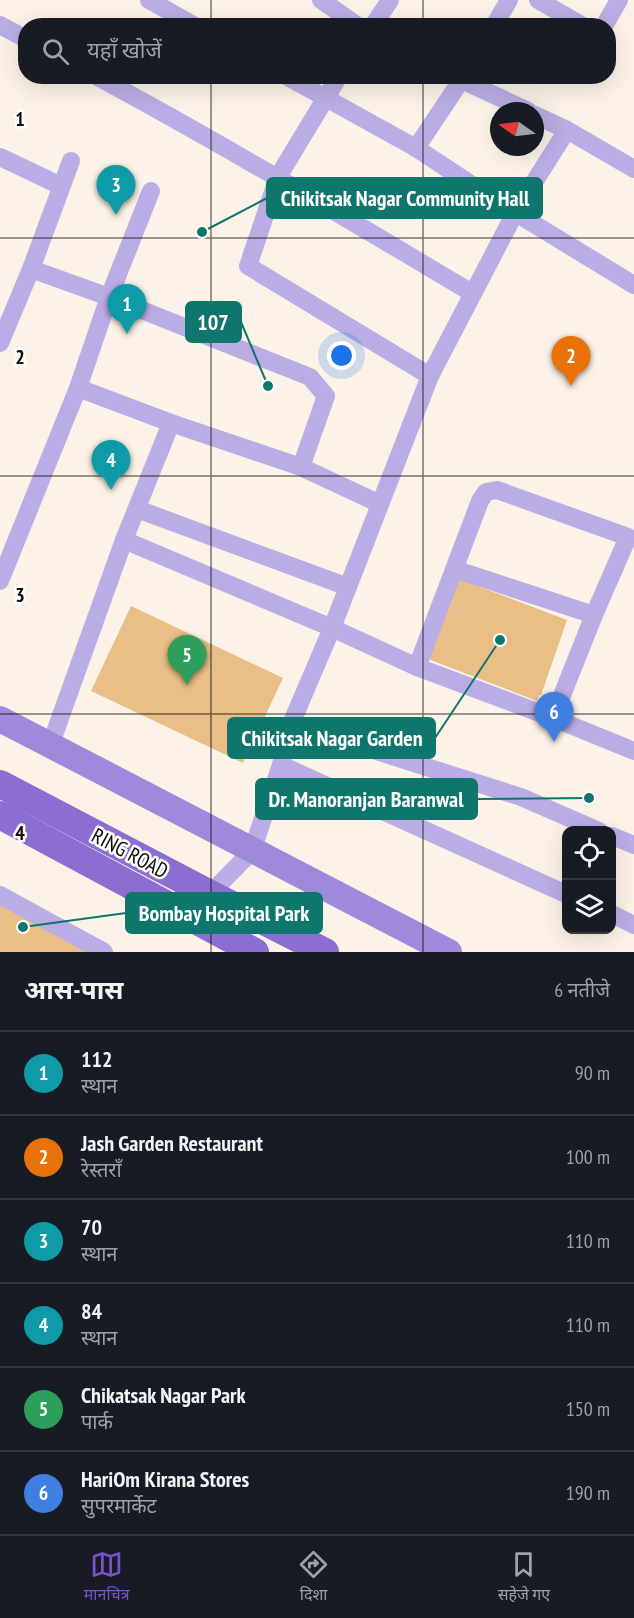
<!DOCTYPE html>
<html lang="hi">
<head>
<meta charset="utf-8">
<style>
	:root { --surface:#171b24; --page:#20242c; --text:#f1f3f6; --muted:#9ea1a6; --line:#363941; --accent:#7951ca }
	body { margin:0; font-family:"PT Sans Narrow","Noto Sans Devanagari",sans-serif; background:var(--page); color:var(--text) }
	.controls { position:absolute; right:18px; bottom:18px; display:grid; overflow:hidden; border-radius:12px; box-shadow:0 6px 24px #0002 }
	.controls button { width:54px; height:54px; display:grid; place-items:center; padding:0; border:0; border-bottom:2px solid var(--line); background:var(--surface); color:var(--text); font:30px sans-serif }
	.compass { position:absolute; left:490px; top:102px; width:54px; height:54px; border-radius:50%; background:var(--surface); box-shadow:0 6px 24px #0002; rotate:284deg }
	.you { position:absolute; left:342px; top:356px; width:21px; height:21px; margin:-15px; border:4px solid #fff; border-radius:50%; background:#1a73e8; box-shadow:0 0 0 9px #1a73e833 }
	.badge { display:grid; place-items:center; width:39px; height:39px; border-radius:50%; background:var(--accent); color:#fff; font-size:20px; font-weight:700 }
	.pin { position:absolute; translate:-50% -50px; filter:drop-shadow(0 2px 3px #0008) }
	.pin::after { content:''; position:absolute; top:32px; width:21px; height:18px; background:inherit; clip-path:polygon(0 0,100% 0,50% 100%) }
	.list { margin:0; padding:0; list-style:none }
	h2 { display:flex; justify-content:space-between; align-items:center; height:78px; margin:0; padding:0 24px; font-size:26px }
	h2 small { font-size:20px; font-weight:400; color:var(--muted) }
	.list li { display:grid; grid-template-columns:39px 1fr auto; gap:18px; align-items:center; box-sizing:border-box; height:84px; padding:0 24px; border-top:2px solid var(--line) }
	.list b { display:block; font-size:22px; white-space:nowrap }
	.list p { margin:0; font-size:20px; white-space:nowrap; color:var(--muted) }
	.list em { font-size:20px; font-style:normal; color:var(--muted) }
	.icon { flex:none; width:33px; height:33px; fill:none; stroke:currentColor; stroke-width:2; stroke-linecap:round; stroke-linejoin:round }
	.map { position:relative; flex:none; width:634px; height:952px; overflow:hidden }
	.search { position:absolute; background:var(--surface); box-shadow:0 6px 24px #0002; left:18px; right:18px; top:18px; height:66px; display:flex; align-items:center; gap:15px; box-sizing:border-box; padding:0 21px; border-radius:24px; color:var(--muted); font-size:22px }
	.sheet { height:582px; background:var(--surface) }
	nav { display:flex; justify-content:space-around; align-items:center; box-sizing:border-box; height:84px; border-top:2px solid var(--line); background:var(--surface); font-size:16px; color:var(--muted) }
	nav a { display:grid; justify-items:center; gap:3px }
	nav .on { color:var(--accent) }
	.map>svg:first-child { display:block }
</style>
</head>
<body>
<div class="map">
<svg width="634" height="952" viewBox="0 0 634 952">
	<rect width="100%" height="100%" fill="#fcf2e7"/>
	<g fill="#eabe87">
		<path d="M 459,579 L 567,620 L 541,695 L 539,695 L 537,701 L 428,659 Z"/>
		<path d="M 131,606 L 283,678 L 243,763 L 91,691 Z"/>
		<path d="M 0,902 L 92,952 L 0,952 Z"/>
	</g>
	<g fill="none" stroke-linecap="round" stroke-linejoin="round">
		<g stroke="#baade5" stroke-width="18">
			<path d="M 149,0 L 195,26"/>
			<path d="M 321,0 L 358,26"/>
			<path d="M 538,0 L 583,26"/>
			<path d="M 0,25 L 26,39"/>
			<path d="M 373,26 L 390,0"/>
			<path d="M 494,26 L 509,0"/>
			<path d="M 604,26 L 619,0"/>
			<path d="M 96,76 C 224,145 348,219 472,293"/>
			<path d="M 286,76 L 416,148 L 501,204 L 634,285"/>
			<path d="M 339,76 L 278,177 L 248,266 L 430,376"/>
			<path d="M 462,80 L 528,111"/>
			<path d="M 535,115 L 567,130 L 634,169"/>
			<path d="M 416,148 L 464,76"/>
			<path d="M 0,157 L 61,186"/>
			<path d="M 31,269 L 109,297 L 310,377 L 326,396 L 301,467"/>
			<path d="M 0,343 L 31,269 L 71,161"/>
			<path d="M 78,388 L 171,423 L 301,467 L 380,504"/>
			<path d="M 137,509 L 348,587"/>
			<path d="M 124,540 L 332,628 L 417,667 L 553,718 L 634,751"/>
			<path d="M 454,569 L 594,615"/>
			<path d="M 0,581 L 78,388 L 109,297 L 151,191"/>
			<path d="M 417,667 L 480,501 L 486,492 L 497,490 L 628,537 L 594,615 L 553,718"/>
			<path d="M 291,724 L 521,797 L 599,831"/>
			<path d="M 50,746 L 124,540 L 171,423"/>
			<path d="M 281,765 L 566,894"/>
			<path d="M 612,836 L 634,845"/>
			<path d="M 210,894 L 252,851 L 281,765 L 291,724 L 332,628 L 430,376 L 516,211 L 567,130"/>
			<path d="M 0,895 L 104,952"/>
			<path d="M 612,914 L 634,925"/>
		</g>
		<path stroke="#9f89db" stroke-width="26" d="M 0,719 L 449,952"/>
		<g stroke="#8c6ed3" stroke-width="28">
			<path d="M 0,784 L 210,894 L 325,952"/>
			<path d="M 0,815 L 255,952"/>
		</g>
	</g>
	<path fill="none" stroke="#0e0b08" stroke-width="1.5" stroke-opacity="0.55" d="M 211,0 L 211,26M 423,0 L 423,26M 211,76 L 211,952M 423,76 L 423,952M 0,238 L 634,238M 0,476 L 634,476M 0,714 L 634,714"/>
	<g text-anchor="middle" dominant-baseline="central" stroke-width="5" stroke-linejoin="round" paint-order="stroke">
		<g font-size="21" fill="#0e0b08" stroke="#fff">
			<text transform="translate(130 853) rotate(28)">RING ROAD</text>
		</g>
	</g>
	<g font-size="20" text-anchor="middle" font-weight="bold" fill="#0e0b08" stroke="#fff" stroke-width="5" stroke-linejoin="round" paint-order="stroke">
		<text x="20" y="126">1</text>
		<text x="20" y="364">2</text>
		<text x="20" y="602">3</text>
		<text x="20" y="840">4</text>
	</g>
	<path fill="none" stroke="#0f766e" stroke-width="2" d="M202 232L267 198M268 386L241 322M500 640L435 738M589 798L477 799M23 927L126 913"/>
	<g fill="#0f766e" stroke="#fff" stroke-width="2">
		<circle cx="202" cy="232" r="6"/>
		<circle cx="268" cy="386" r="6"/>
		<circle cx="500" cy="640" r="6"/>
		<circle cx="589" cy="798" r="6"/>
		<circle cx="23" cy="927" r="6"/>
	</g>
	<g fill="#0f766e" stroke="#0f766e" stroke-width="2">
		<rect x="267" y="178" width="275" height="40" rx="6"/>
		<rect x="186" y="302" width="55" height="40" rx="6"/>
		<rect x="228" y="718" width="207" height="40" rx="6"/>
		<rect x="256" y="779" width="221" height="40" rx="6"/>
		<rect x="126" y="893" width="196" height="40" rx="6"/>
	</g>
	<g font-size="22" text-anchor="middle" font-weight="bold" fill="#fff">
		<text x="405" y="206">Chikitsak Nagar Community Hall</text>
		<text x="213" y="330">107</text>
		<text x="332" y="746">Chikitsak Nagar Garden</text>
		<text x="366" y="807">Dr. Manoranjan Baranwal</text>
		<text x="224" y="921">Bombay Hospital Park</text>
	</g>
</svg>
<div class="controls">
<button><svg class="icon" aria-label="locate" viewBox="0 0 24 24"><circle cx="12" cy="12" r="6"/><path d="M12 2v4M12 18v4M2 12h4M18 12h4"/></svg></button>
<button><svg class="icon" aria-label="layers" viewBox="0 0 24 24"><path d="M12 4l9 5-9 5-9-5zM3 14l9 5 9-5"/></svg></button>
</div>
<svg class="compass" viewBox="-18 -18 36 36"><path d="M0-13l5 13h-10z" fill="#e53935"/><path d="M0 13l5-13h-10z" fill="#9ea1a6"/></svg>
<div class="you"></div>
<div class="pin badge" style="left:127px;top:334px;background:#0f9aa8">1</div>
<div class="pin badge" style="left:571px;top:386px;background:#e8710a">2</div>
<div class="pin badge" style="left:116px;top:215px;background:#0f9aa8">3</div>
<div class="pin badge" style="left:111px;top:490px;background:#0f9aa8">4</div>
<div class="pin badge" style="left:187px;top:685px;background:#2e9e5b">5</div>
<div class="pin badge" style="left:554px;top:742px;background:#3f7fe0">6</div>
<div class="search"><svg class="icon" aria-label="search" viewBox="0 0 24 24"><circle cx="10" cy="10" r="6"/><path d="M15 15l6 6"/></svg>यहाँ खोजें</div>
</div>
<section class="sheet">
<h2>आस-पास<small>6 नतीजे</small></h2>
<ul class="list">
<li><span class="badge" style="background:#0f9aa8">1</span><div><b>112</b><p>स्थान</p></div><em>90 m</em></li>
<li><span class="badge" style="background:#e8710a">2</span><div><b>Jash Garden Restaurant</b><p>रेस्तराँ</p></div><em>100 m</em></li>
<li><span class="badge" style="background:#0f9aa8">3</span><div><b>70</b><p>स्थान</p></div><em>110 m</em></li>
<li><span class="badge" style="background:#0f9aa8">4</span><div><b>84</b><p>स्थान</p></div><em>110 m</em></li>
<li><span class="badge" style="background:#2e9e5b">5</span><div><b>Chikatsak Nagar Park</b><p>पार्क</p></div><em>150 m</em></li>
<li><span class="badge" style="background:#3f7fe0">6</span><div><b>HariOm Kirana Stores</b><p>सुपरमार्केट</p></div><em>190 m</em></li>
</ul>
</section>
<nav>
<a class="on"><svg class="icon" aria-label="map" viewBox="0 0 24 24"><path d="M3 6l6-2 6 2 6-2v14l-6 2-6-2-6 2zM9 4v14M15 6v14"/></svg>मानचित्र</a>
<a><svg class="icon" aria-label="directions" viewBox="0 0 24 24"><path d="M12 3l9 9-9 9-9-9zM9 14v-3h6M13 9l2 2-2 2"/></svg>दिशा</a>
<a><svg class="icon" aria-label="saved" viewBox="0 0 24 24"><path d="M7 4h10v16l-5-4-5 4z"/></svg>सहेजे गए</a>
</nav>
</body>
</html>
